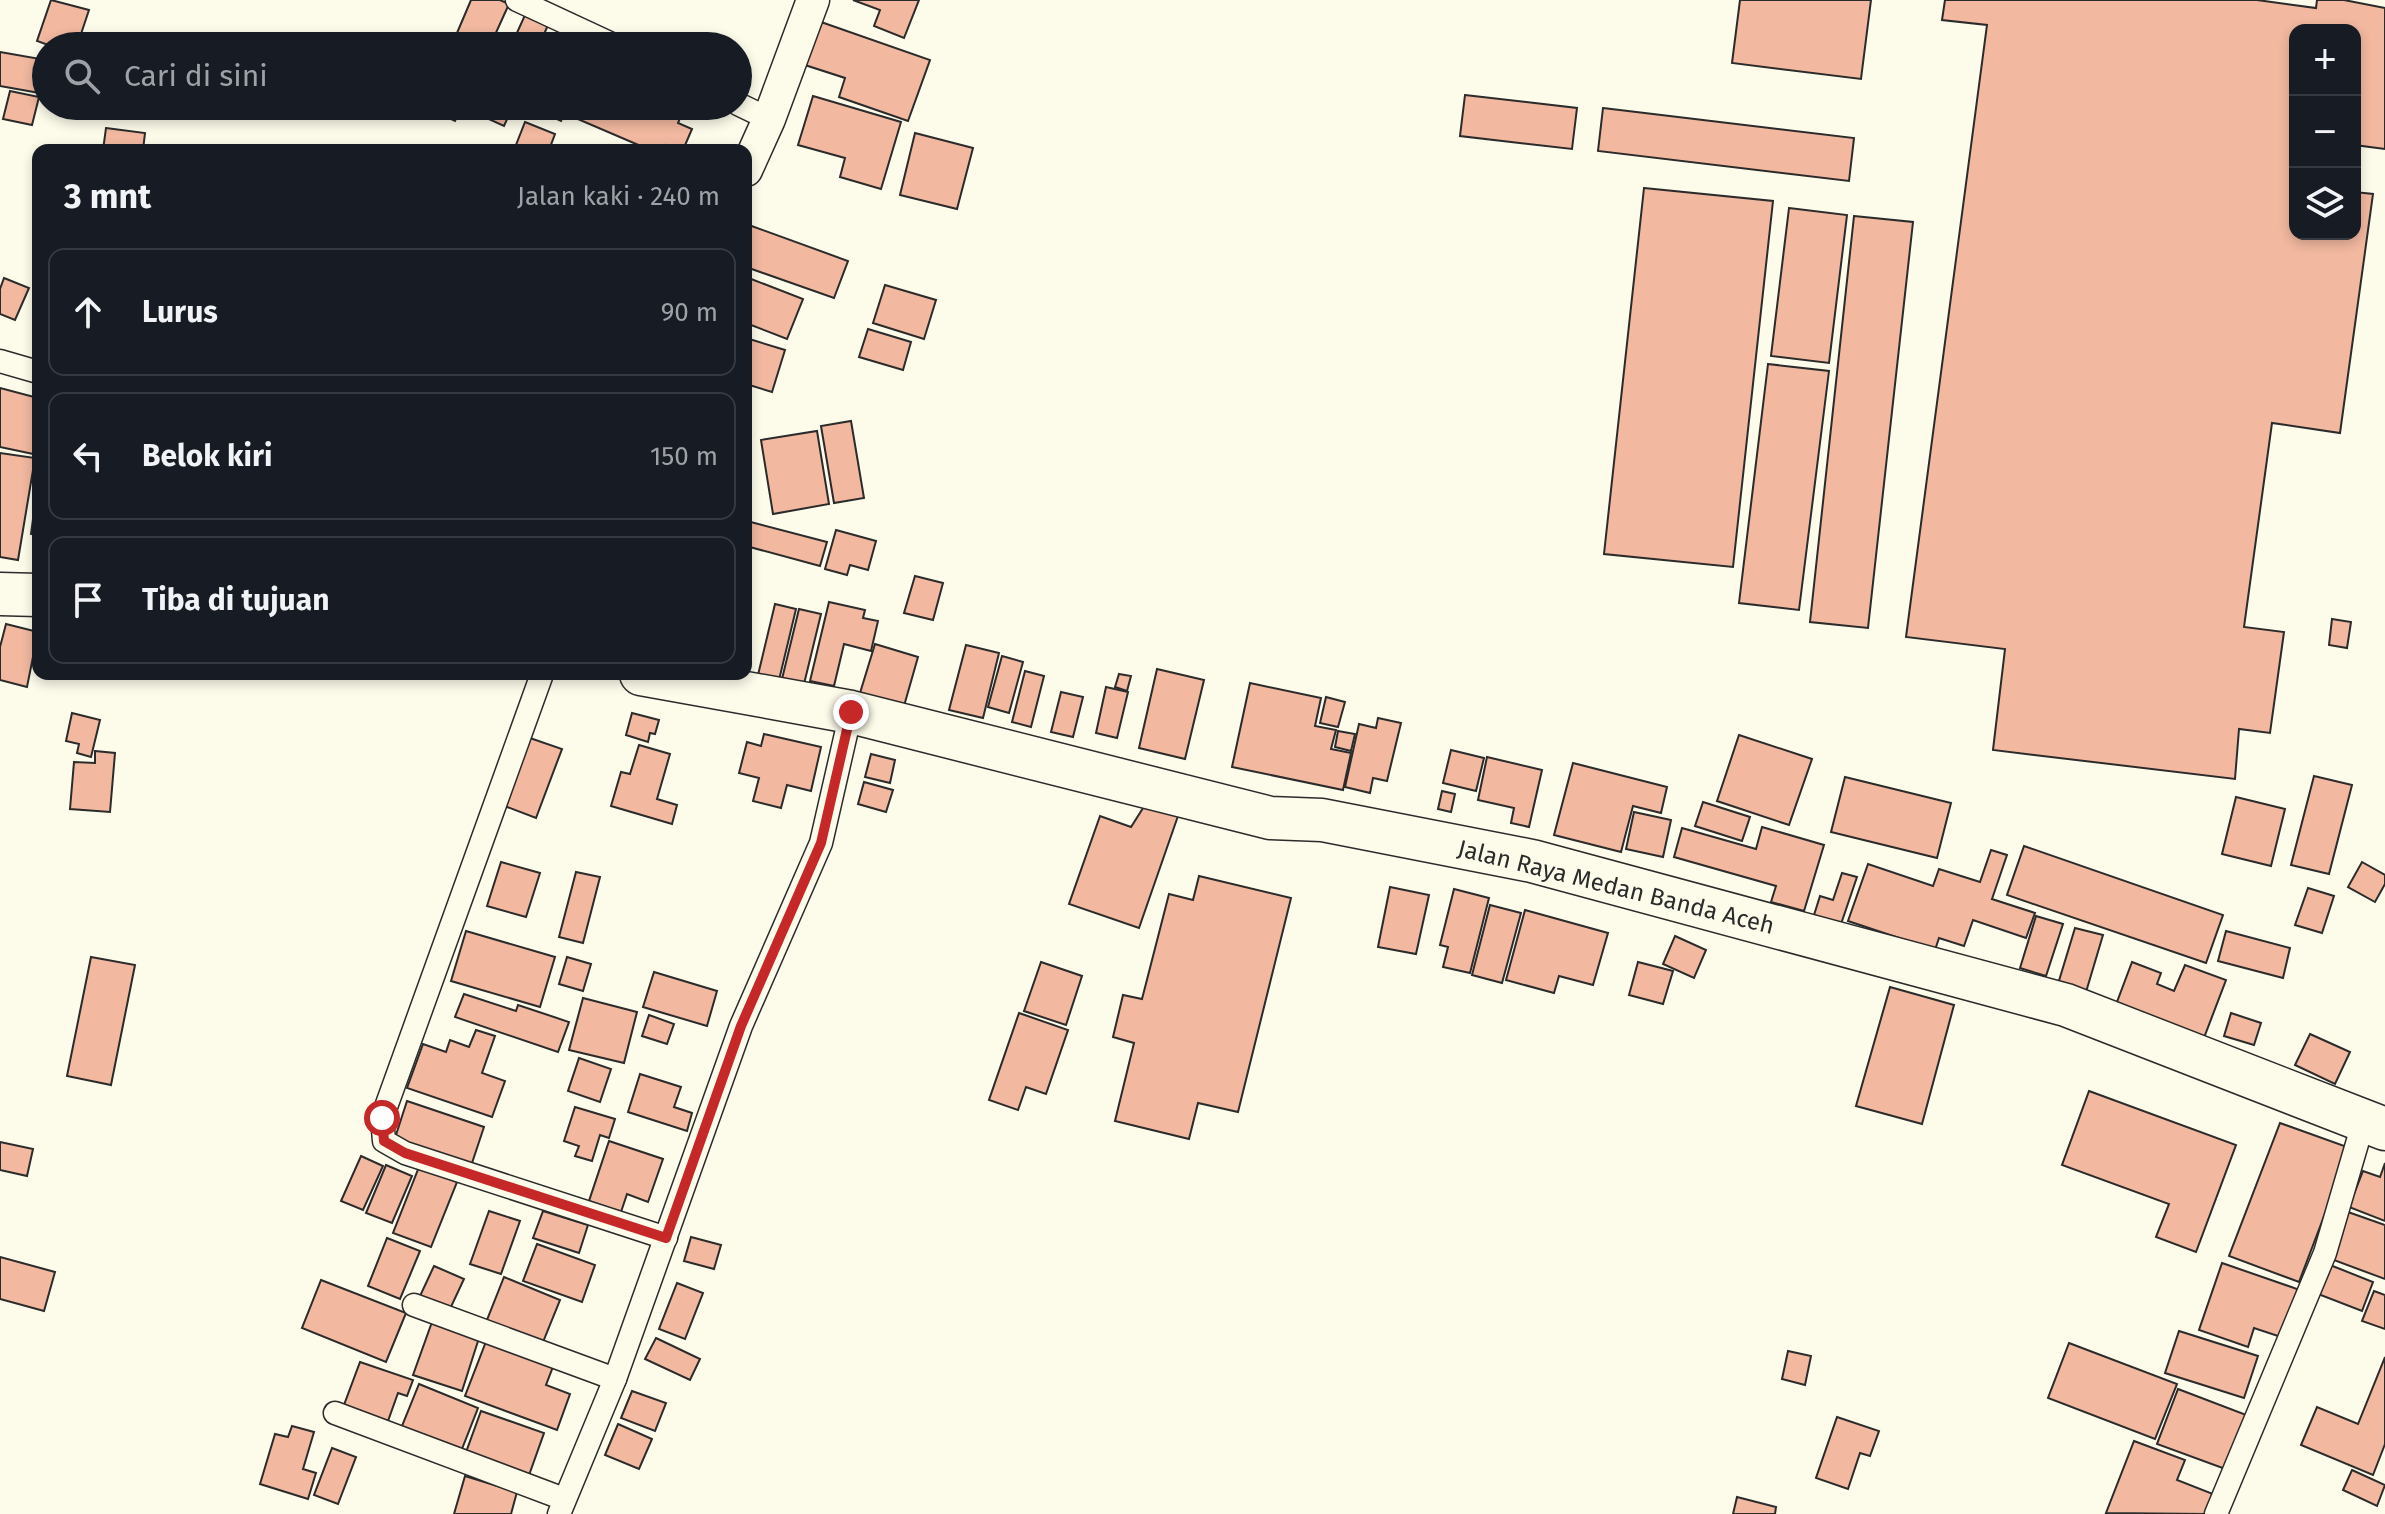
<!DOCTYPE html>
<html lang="id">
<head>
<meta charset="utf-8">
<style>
	:root { --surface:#171b24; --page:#242831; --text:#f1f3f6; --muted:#9ea1a6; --line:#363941 }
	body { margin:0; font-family:"Fira Sans",sans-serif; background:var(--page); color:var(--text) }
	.controls { position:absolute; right:24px; top:24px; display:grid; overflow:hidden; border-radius:16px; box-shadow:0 4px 12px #0003 }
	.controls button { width:72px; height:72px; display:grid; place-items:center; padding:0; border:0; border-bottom:2px solid var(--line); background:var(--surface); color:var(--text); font:40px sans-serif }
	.stop { position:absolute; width:24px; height:24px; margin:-18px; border:6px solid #c62828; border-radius:50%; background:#fff }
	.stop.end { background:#c62828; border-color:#fff; box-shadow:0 2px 8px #0008 }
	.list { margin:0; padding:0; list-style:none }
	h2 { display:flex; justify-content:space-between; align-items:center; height:104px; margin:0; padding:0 32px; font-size:34px }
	h2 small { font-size:26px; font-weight:400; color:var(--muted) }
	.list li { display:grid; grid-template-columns:52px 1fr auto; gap:24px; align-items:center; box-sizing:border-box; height:128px; margin:0 16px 16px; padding:0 16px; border:2px solid var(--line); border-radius:16px }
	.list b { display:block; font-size:30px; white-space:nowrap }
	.list em { font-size:26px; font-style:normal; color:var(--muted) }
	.icon { flex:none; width:44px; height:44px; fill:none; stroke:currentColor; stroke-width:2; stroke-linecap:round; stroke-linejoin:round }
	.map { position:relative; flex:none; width:2385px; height:1514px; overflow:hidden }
	.search { position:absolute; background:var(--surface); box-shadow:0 4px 12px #0003; left:32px; top:32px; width:720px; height:88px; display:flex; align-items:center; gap:20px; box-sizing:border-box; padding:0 28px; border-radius:44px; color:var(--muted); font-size:30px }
	.panel { position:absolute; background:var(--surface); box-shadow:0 4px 12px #0003; left:32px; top:144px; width:720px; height:536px; border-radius:16px }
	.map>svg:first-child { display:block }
</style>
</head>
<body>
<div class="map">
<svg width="2385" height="1514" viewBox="0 0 2385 1514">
	<rect width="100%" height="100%" fill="#fdfbea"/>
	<g fill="#f2b8a0" stroke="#2b2b2b" stroke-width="2">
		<path d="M 51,0 L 89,10 L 77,46 L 51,46 L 37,41 Z"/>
		<path d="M 471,0 L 500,0 L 509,4 L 490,46 L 469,46 L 454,40 Z"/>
		<path d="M 853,0 L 919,0 L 904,38 L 874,26 L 880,10 Z"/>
		<path d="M 1740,0 L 1871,0 L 1861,79 L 1732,63 Z"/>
		<path d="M 1945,0 L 2257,0 L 2316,8 L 2317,0 L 2344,0 L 2385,8 L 2385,149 L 2355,145 L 2355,30 L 2295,30 L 2295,234 L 2355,234 L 2355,192 L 2373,194 L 2340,433 L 2272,423 L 2244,627 L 2284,632 L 2270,733 L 2239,729 L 2235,779 L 1993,750 L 2005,649 L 1906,637 L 1987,25 L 1942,20 Z"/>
		<path d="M 525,15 L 548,25 L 539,46 L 511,46 Z"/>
		<path d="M 821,22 L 930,60 L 908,121 L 839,97 L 845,78 L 805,65 Z"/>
		<path d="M 561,33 L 590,46 L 555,46 Z"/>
		<path d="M 345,36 L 376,45 L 375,46 L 342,46 Z"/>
		<path d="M 0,52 L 46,60 L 45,94 L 0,86 Z"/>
		<path d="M 10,91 L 39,97 L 32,125 L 3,119 Z"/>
		<path d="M 1465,95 L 1577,108 L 1572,149 L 1460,136 Z"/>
		<path d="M 813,96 L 901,122 L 881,189 L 840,177 L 845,158 L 798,145 Z"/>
		<path d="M 436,106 L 462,106 L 455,121 L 434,111 Z"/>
		<path d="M 473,106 L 513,106 L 504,126 L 471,111 Z"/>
		<path d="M 529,106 L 568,106 L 561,121 Z"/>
		<path d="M 578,106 L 685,106 L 678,123 L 692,129 L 683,150 L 666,145 L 663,150 L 650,150 L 573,117 Z"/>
		<path d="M 1603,108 L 1854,138 L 1849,181 L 1598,151 Z"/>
		<path d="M 525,122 L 555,134 L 549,150 L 514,150 Z"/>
		<path d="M 106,128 L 145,133 L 143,150 L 103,150 Z"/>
		<path d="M 915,133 L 973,148 L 957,209 L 900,195 Z"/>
		<path d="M 1644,188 L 1773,201 L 1733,567 L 1604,554 Z"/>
		<path d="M 1789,208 L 1847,215 L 1829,363 L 1771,356 Z"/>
		<path d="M 1854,216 L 1913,222 L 1868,628 L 1810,622 Z"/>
		<path d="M 746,224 L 848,261 L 834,298 L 746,267 Z"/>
		<path d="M 746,277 L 803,299 L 787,339 L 746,323 Z"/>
		<path d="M 4,278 L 29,288 L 15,320 L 0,314 L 0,289 Z"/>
		<path d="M 885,285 L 936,300 L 924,339 L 873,323 Z"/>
		<path d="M 868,329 L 911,342 L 903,370 L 859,357 Z"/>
		<path d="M 746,338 L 785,350 L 772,392 L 746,384 Z"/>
		<path d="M 1768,364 L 1829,371 L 1799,610 L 1739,603 Z"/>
		<path d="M 0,388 L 38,398 L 38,455 L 0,447 Z"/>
		<path d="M 851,421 L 864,498 L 834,503 L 821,426 Z"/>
		<path d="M 817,431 L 829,504 L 773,514 L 761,440 Z"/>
		<path d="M 0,453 L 35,458 L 18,560 L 0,557 Z"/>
		<path d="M 38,482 L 38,535 L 31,534 Z"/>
		<path d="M 747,521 L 827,542 L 820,566 L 746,546 Z"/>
		<path d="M 836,530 L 876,541 L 868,570 L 850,565 L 847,575 L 825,569 Z"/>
		<path d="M 915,576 L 943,583 L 933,620 L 904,613 Z"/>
		<path d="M 829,602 L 865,610 L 863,618 L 878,621 L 871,651 L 844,644 L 834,686 L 810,681 Z"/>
		<path d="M 775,604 L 796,609 L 779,680 L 758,675 Z"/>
		<path d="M 799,609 L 821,614 L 804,684 L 782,679 Z"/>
		<path d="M 2332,619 L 2351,622 L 2347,648 L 2329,645 Z"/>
		<path d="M 6,624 L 38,632 L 27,687 L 0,680 L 0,647 Z"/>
		<path d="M 875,644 L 918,657 L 904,706 L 860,693 Z"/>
		<path d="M 966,645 L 999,653 L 983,718 L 949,710 Z"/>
		<path d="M 1002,656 L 1023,662 L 1009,713 L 988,707 Z"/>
		<path d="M 1157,669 L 1204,680 L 1185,759 L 1139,748 Z"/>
		<path d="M 1025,671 L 1044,676 L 1031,727 L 1012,722 Z"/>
		<path d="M 1119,674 L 1131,676 L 1127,691 L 1115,687 Z"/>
		<path d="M 1250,683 L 1321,698 L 1315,726 L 1336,730 L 1331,749 L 1351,753 L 1343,790 L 1232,767 Z"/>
		<path d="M 1106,687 L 1128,692 L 1117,738 L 1096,733 Z"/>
		<path d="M 1061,692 L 1083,697 L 1073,737 L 1051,732 Z"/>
		<path d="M 1326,697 L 1345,702 L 1338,727 L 1320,723 Z"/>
		<path d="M 72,713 L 100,720 L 91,757 L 77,753 L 79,744 L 66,741 Z"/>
		<path d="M 632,713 L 659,720 L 655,734 L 650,733 L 648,742 L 626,735 Z"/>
		<path d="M 1378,718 L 1401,723 L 1387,781 L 1373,778 L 1370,793 L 1345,787 L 1359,724 L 1376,728 Z"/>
		<path d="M 1338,731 L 1355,734 L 1351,751 L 1335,747 Z"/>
		<path d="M 764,734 L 821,747 L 811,791 L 787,785 L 781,808 L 753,801 L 759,778 L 739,773 L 747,742 L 761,746 Z"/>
		<path d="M 1739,735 L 1812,759 L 1789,825 L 1717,801 Z"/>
		<path d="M 527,737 L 562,749 L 536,818 L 502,805 Z"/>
		<path d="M 639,745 L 670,754 L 657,799 L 677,805 L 672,824 L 611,806 L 621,772 L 630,774 Z"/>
		<path d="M 1451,750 L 1484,758 L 1476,791 L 1443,783 Z"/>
		<path d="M 95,751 L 115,753 L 110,812 L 70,809 L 74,762 L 95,763 Z"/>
		<path d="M 871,754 L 895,760 L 890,783 L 865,777 Z"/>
		<path d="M 1487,757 L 1542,770 L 1529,827 L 1511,823 L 1514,808 L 1478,800 Z"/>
		<path d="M 1573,763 L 1667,787 L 1661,813 L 1633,806 L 1621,852 L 1554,835 Z"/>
		<path d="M 2314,776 L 2352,785 L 2329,874 L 2291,865 Z"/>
		<path d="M 1845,777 L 1951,803 L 1937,858 L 1831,832 Z"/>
		<path d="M 864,782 L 893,790 L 886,812 L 858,804 Z"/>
		<path d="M 1442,791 L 1455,794 L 1451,812 L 1438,809 Z"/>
		<path d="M 2236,797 L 2285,809 L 2271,866 L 2222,854 Z"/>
		<path d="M 1703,802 L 1750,817 L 1742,841 L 1695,826 Z"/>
		<path d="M 1145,805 L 1178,816 L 1139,928 L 1069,904 L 1100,816 L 1131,827 Z"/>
		<path d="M 1634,812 L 1671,820 L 1663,857 L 1626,849 Z"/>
		<path d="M 1762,827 L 1824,845 L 1804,911 L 1771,902 L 1776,886 L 1674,857 L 1682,828 L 1756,849 Z"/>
		<path d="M 2024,846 L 2223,915 L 2206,963 L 2007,895 Z"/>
		<path d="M 1991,850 L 2007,855 L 1992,899 L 2035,913 L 2026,938 L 1973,920 L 1964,946 L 1939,938 L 1935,950 L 1848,921 L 1868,864 L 1933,886 L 1939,869 L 1980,882 Z"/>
		<path d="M 501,862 L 540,873 L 526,917 L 487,906 Z"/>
		<path d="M 2362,862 L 2385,875 L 2385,884 L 2375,902 L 2348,887 Z"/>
		<path d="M 576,872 L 600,877 L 583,943 L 559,937 Z"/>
		<path d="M 1842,873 L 1857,877 L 1841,924 L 1814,915 L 1820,896 L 1833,900 Z"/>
		<path d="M 1199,876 L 1291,898 L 1238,1112 L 1198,1103 L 1189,1139 L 1115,1121 L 1134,1043 L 1113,1037 L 1123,995 L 1142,999 L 1169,894 L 1193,900 Z"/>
		<path d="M 1390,887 L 1429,895 L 1416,954 L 1378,947 Z"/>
		<path d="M 2308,888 L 2334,896 L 2322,933 L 2295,925 Z"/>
		<path d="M 1454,889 L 1489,898 L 1470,973 L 1443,967 L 1448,947 L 1440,945 Z"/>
		<path d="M 1490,905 L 1521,913 L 1502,983 L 1472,975 Z"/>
		<path d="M 1525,910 L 1608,933 L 1593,985 L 1559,976 L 1554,993 L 1506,980 Z"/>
		<path d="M 2036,916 L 2063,924 L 2046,976 L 2020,968 Z"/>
		<path d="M 2075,928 L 2103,935 L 2086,992 L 2058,984 Z"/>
		<path d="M 466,931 L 555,957 L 540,1007 L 451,981 Z"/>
		<path d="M 2226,931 L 2290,948 L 2283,978 L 2218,961 Z"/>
		<path d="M 1675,936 L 1706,950 L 1694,978 L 1663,964 Z"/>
		<path d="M 91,957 L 135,965 L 111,1085 L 67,1076 Z"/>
		<path d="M 567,957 L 591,964 L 583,991 L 559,984 Z"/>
		<path d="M 1041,962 L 1082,976 L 1066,1025 L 1024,1011 Z"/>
		<path d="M 1638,962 L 1673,971 L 1663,1004 L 1629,995 Z"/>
		<path d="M 2132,962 L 2161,973 L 2157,984 L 2174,991 L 2185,965 L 2226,980 L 2202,1043 L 2114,1010 Z"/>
		<path d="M 654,972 L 717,991 L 707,1026 L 643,1007 Z"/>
		<path d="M 1890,987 L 1954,1005 L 1922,1124 L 1856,1106 Z"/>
		<path d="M 464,994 L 516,1011 L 518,1005 L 569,1022 L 558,1052 L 455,1017 Z"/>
		<path d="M 583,998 L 637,1012 L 624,1063 L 569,1050 Z"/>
		<path d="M 1019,1013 L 1068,1030 L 1046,1094 L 1026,1087 L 1018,1110 L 989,1100 Z"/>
		<path d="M 2231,1013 L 2261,1023 L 2254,1045 L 2224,1036 Z"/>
		<path d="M 649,1015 L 674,1024 L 667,1044 L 642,1036 Z"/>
		<path d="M 476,1030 L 495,1036 L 482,1073 L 505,1081 L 492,1117 L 407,1088 L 423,1044 L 446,1052 L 450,1040 L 469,1047 Z"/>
		<path d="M 2310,1034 L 2350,1052 L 2335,1084 L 2295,1065 Z"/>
		<path d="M 579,1058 L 611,1069 L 600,1102 L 568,1091 Z"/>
		<path d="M 640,1074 L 681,1087 L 674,1107 L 692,1113 L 687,1131 L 628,1112 Z"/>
		<path d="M 2089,1091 L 2236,1145 L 2196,1252 L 2156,1237 L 2169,1204 L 2062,1165 Z"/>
		<path d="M 407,1101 L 484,1127 L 471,1166 L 394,1141 Z"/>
		<path d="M 575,1107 L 615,1119 L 609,1138 L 600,1135 L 592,1161 L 575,1156 L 579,1146 L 564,1141 Z"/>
		<path d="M 2280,1123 L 2350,1148 L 2299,1282 L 2229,1256 Z"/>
		<path d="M 609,1141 L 663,1159 L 648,1202 L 627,1194 L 621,1212 L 589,1201 Z"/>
		<path d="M 0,1142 L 33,1149 L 27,1176 L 0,1170 Z"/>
		<path d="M 361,1156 L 383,1166 L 363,1210 L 341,1201 Z"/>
		<path d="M 2385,1163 L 2385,1221 L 2349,1207 L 2363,1171 L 2380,1177 Z"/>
		<path d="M 386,1165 L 412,1176 L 392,1223 L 366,1213 Z"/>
		<path d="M 419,1167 L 457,1182 L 431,1247 L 393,1233 Z"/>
		<path d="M 489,1211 L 520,1221 L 501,1274 L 470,1264 Z"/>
		<path d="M 543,1211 L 588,1225 L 579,1253 L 533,1238 Z"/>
		<path d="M 2348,1212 L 2385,1225 L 2385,1279 L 2331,1259 Z"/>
		<path d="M 691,1237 L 721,1245 L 714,1269 L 684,1261 Z"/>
		<path d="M 387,1238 L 420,1251 L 400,1299 L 368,1286 Z"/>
		<path d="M 537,1244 L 595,1265 L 582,1302 L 523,1281 Z"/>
		<path d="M 0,1257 L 55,1272 L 44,1311 L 0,1299 Z"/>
		<path d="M 2222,1263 L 2300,1290 L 2284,1338 L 2254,1328 L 2248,1347 L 2199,1330 Z"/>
		<path d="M 2330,1265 L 2373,1282 L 2362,1311 L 2318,1294 Z"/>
		<path d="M 434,1266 L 464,1279 L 450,1309 L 420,1296 Z"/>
		<path d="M 504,1277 L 560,1300 L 541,1347 L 485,1325 Z"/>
		<path d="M 321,1280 L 406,1313 L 386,1362 L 302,1328 Z"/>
		<path d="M 677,1283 L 703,1293 L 685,1339 L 659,1329 Z"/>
		<path d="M 2374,1291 L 2385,1295 L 2385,1329 L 2362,1321 Z"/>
		<path d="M 432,1322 L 479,1338 L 462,1391 L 413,1375 Z"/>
		<path d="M 2179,1331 L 2258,1356 L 2244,1398 L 2165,1373 Z"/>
		<path d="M 656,1338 L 700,1359 L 690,1380 L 645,1359 Z"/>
		<path d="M 487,1339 L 554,1364 L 546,1385 L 570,1394 L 557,1430 L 465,1396 Z"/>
		<path d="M 2069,1343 L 2177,1384 L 2155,1439 L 2048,1398 Z"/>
		<path d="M 1788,1351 L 1811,1356 L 1805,1385 L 1782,1379 Z"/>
		<path d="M 2385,1357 L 2385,1444 L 2373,1475 L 2301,1445 L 2317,1407 L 2358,1424 Z"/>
		<path d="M 360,1362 L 413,1380 L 407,1396 L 398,1393 L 388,1421 L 344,1405 Z"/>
		<path d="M 419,1384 L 478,1408 L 460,1454 L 400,1431 Z"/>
		<path d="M 2178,1389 L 2249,1416 L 2228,1470 L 2157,1444 Z"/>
		<path d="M 632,1391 L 666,1403 L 655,1431 L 621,1418 Z"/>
		<path d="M 481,1411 L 544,1433 L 528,1478 L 465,1455 Z"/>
		<path d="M 1837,1417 L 1879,1431 L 1870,1456 L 1860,1453 L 1848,1489 L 1816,1478 Z"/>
		<path d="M 618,1424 L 652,1439 L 639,1469 L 605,1455 Z"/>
		<path d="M 292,1426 L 314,1432 L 303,1469 L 316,1473 L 308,1499 L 260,1484 L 275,1434 L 288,1437 Z"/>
		<path d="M 2134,1441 L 2185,1460 L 2177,1480 L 2213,1494 L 2206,1514 L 2106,1513 Z"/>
		<path d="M 332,1448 L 356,1457 L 338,1504 L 314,1495 Z"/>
		<path d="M 2352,1470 L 2385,1485 L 2377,1506 L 2343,1490 Z"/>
		<path d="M 465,1476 L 517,1492 L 511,1514 L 454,1514 Z"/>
		<path d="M 1737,1497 L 1776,1507 L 1775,1514 L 1733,1514 Z"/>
	</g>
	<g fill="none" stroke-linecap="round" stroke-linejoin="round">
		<g stroke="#2b2b2b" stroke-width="25">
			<g id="street">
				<path d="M 517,0 L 616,46"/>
				<path d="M 738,104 L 769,119"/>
				<path d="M 0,361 L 38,372"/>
				<path d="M 542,674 L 382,1118 L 384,1141 L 405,1153 L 666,1238"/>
				<path d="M 414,1305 L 615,1379"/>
				<path d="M 335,1413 L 564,1499"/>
				<path d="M 559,1514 L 615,1379 L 741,1026 L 821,843 L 851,712"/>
				<path d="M 2216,1514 L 2325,1253 L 2364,1120"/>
			</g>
		</g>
		<g stroke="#2b2b2b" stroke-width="35">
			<path id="secondary" d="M 746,170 L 769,119 L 813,0"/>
		</g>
		<g stroke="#2b2b2b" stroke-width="45">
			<g id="highway">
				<path d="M 0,594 L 38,595"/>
				<path d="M 641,674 L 851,712 L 1270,818 L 1322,820 L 1532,861 L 2066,1005 L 2385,1129"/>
			</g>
		</g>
		<use href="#street" stroke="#fdfbea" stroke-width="22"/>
		<use href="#secondary" stroke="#fdfbea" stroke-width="32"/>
		<use href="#highway" stroke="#fdfbea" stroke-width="42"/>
	</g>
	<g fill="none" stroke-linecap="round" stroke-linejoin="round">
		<path stroke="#c62828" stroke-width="10" d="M 382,1118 L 384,1141 L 405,1153 L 666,1238 L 741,1026 L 821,843 L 851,712"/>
	</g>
	<g text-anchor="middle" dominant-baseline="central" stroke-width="6" stroke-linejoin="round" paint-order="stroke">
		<g font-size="24" fill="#2b2b2b" stroke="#fdfbea">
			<text transform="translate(1616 887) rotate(14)">Jalan Raya Medan Banda Aceh</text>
		</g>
	</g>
</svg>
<div class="controls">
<button>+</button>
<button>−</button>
<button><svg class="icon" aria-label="layers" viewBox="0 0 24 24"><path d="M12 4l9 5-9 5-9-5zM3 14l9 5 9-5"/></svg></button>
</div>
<div class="stop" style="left:382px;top:1118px"></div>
<div class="stop end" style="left:851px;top:712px"></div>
<div class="search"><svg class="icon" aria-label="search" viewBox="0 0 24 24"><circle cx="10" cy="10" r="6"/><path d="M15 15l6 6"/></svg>Cari di sini</div>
<section class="panel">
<h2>3 mnt<small>Jalan kaki · 240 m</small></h2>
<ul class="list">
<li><svg class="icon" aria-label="ahead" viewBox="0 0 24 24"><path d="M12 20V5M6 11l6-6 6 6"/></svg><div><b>Lurus</b></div><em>90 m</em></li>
<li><svg class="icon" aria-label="left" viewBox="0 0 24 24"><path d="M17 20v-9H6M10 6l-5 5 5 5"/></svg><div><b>Belok kiri</b></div><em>150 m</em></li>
<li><svg class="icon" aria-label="arrive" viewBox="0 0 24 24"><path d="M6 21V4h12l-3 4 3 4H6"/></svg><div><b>Tiba di tujuan</b></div></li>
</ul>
</section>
</div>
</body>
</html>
